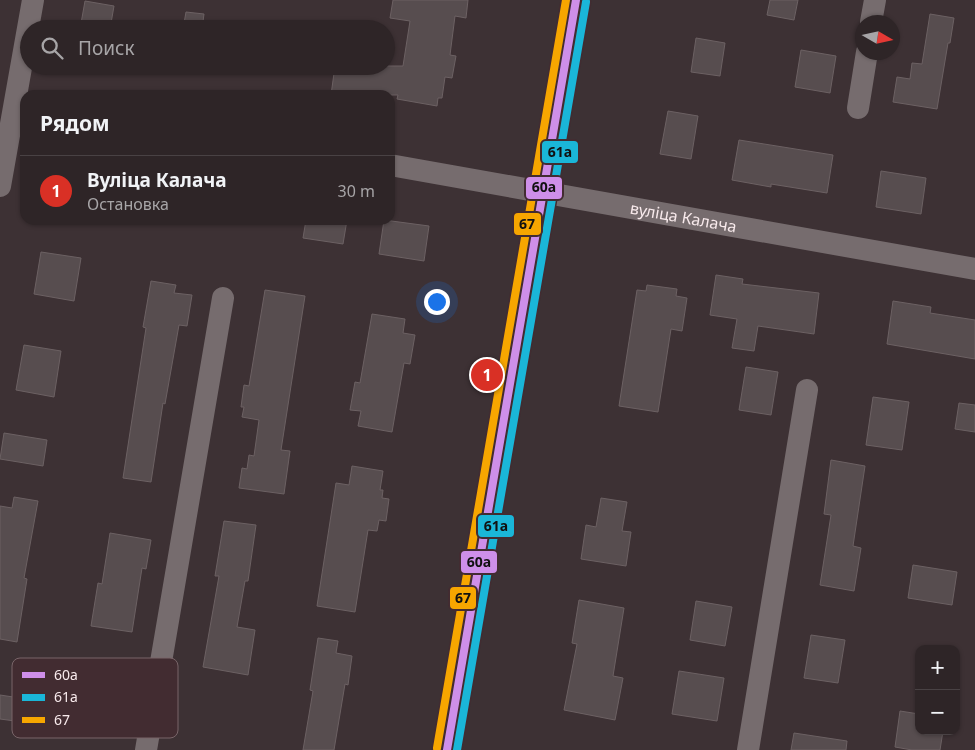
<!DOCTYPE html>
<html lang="ru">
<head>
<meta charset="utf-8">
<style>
	:root { --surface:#2e2527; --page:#362d2f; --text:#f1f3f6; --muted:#a7a5a7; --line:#494244; --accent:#d93025 }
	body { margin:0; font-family:"Noto Sans",sans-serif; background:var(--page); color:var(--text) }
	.controls { position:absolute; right:15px; bottom:15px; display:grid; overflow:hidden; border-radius:10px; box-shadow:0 1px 4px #0004 }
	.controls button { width:45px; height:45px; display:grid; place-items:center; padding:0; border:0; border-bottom:1px solid var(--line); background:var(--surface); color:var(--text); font:25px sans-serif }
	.compass { position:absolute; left:855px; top:15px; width:45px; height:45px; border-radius:50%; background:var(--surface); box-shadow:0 1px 4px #0004; rotate:99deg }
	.you { position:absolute; left:436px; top:301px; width:18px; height:18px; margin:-12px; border:4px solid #fff; border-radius:50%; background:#1a73e8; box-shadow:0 0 0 8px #1a73e833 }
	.badge { display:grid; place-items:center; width:32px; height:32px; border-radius:50%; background:var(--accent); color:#fff; font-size:16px; font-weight:700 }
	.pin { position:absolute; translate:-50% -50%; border:2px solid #fff; box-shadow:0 1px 5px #0006 }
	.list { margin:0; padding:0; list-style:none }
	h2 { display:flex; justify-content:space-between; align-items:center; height:65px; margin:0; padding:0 20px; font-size:21px }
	h2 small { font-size:16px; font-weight:400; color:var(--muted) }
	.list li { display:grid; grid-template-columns:32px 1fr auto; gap:15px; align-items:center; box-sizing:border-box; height:70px; padding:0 20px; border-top:1px solid var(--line) }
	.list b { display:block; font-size:19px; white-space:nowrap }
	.list p { margin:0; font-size:16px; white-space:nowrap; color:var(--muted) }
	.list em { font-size:16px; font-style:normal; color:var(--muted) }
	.icon { flex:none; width:28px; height:28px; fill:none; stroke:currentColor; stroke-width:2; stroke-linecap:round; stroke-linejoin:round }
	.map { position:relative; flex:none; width:975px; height:750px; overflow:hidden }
	.search { position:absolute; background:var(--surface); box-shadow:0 1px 4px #0004; left:20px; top:20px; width:375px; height:55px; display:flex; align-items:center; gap:12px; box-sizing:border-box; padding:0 18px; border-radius:28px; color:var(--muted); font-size:19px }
	.panel { position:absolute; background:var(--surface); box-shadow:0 1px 4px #0004; left:20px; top:90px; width:375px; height:135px; border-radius:15px }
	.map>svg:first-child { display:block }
</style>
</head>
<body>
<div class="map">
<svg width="975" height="750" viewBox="0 0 975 750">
	<rect width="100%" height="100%" fill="#3d3134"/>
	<g fill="#574d4f" stroke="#6c6163">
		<path d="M 393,0 L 468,0 L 466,18 L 455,16 L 450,55 L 456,56 L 452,78 L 445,77 L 442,98 L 438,98 L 437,106 L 397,99 L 398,95 L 331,95 L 335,66 L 403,66 L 410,21 L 390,18 Z"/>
		<path d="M 770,0 L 798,0 L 794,20 L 767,15 Z"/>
		<path d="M 85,1 L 114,6 L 110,29 L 80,29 Z"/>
		<path d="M 186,12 L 204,14 L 202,29 L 183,29 Z"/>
		<path d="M 930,14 L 954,18 L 950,43 L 948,43 L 937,109 L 893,102 L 897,77 L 910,79 L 912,63 L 922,64 Z"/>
		<path d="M 696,38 L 725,43 L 720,76 L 691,72 Z"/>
		<path d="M 801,50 L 836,56 L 830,93 L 795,87 Z"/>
		<path d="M 668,111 L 698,116 L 691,159 L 660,154 Z"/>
		<path d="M 739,140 L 833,155 L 827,193 L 771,184 L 771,187 L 732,180 Z"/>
		<path d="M 881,171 L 926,178 L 921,214 L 876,207 Z"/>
		<path d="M 306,220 L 347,220 L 343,244 L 303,238 Z"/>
		<path d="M 384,220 L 429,226 L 424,261 L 379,254 Z"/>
		<path d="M 41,252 L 81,258 L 74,301 L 34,294 Z"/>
		<path d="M 716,275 L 743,279 L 742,284 L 819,293 L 814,334 L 758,326 L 754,351 L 732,348 L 737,319 L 710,315 Z"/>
		<path d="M 151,281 L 176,285 L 174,293 L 192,295 L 187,326 L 179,325 L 165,404 L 163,403 L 151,482 L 123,478 L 146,328 L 143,327 Z"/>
		<path d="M 647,285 L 677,289 L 676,296 L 687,298 L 682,331 L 671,329 L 658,412 L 619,406 L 637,290 L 646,291 Z"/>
		<path d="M 265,290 L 305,296 L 281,450 L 290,451 L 284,494 L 239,488 L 242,468 L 247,469 L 249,455 L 254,456 L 259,420 L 242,417 L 244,407 L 241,407 L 244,385 L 249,386 Z"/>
		<path d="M 893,301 L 931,307 L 930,313 L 975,320 L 975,359 L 887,344 Z"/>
		<path d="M 372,314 L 405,319 L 403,333 L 415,335 L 410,364 L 404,363 L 392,432 L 358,426 L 361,411 L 350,410 L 355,382 L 360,383 Z"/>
		<path d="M 24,345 L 61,351 L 54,397 L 16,390 Z"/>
		<path d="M 746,367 L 778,372 L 771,415 L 739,410 Z"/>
		<path d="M 873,397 L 909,402 L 902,450 L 866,445 Z"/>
		<path d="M 959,403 L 975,405 L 975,432 L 955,429 Z"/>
		<path d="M 4,433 L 47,440 L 43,466 L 0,459 Z"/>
		<path d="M 831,460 L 865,466 L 853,546 L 861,548 L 854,591 L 820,585 L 831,515 L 824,514 Z"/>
		<path d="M 352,466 L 383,471 L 380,490 L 383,490 L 382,498 L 389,499 L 386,521 L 379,520 L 377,531 L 368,530 L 355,612 L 317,606 L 336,483 L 349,485 Z"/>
		<path d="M 14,497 L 38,501 L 24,578 L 27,579 L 17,642 L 0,639 L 0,506 L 12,508 Z"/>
		<path d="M 601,498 L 627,502 L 622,531 L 631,532 L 626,566 L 581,559 L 586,525 L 596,527 Z"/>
		<path d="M 224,521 L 256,525 L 248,581 L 245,581 L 237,627 L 255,630 L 248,675 L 203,667 L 219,576 L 215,576 Z"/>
		<path d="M 110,533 L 151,540 L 146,569 L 142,568 L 132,632 L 91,626 L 98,583 L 102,584 Z"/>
		<path d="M 913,565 L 957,572 L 952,605 L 908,598 Z"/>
		<path d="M 579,600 L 624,608 L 613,676 L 623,678 L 615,720 L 564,710 L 577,644 L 572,643 Z"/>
		<path d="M 696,601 L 732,607 L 725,646 L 690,640 Z"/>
		<path d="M 811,635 L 845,640 L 838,683 L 804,678 Z"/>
		<path d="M 318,638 L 338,641 L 336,653 L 352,656 L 348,685 L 345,684 L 334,750 L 303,750 L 313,691 L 310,690 Z"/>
		<path d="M 679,671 L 724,678 L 717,721 L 672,714 Z"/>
		<path d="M 0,695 L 33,700 L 30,723 L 0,719 Z"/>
		<path d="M 900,711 L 919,714 L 919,731 L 943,731 L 940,750 L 912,750 L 895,747 Z"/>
		<path d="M 794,733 L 847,741 L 846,750 L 791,750 Z"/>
	</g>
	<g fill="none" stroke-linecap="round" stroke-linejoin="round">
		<g stroke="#766c6e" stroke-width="22">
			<path d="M 871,22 L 875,0"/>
			<path d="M 858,108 L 867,52"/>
			<path id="s1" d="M 390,165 L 975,269"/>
			<path d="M 0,186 L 33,0"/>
			<path d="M 146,750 L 223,298"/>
			<path d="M 748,750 L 807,390"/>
		</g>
		<path stroke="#766c6e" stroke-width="28" d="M 447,750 L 576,0"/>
		<g stroke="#422c31" stroke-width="11">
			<path id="bus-1" d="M 447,750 L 576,0"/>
		</g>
		<g stroke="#422c31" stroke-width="11">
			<path id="bus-2" d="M 457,750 L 586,2"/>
		</g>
		<g stroke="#422c31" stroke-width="11">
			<path id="bus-3" d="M 437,748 L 566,0"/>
		</g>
		<use href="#bus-1" stroke="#ce8fe9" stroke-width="8"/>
		<use href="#bus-2" stroke="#1ab6d8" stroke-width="8"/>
		<use href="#bus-3" stroke="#f7a600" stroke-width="8"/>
	</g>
	<g text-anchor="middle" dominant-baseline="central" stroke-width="4" stroke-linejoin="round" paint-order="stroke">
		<g font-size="16" fill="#f8eaec" stroke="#422c31">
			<text stroke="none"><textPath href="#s1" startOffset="298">вуліца Калача</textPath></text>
		</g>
	</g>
	<rect x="12" y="658" width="166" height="80" rx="8" fill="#422c31" stroke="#796569" stroke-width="1"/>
	<rect x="22" y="672" width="23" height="6" fill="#ce8fe9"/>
	<rect x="22" y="694" width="23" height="7" fill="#1ab6d8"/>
	<rect x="22" y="717" width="23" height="6" fill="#f7a600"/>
	<g font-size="14" fill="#f8eaec">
		<text x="54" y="680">60а</text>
		<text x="54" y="702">61а</text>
		<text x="54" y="725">67</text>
	</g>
	<g stroke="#422c31" stroke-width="2">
		<rect x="541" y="140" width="38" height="24" rx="5" fill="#1ab6d8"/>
		<rect x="525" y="176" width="38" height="24" rx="5" fill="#ce8fe9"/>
		<rect x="513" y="212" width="29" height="24" rx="5" fill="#f7a600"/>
		<rect x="477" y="514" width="38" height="24" rx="5" fill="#1ab6d8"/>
		<rect x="460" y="550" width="38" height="24" rx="5" fill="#ce8fe9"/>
		<rect x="449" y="586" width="28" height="24" rx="5" fill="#f7a600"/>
	</g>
	<g font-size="14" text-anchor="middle" font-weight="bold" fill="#111">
		<text x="560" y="157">61а</text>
		<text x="544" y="192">60а</text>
		<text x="527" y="229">67</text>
		<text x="496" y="531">61а</text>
		<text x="479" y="567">60а</text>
		<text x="463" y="603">67</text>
	</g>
</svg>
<div class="controls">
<button>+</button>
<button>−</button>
</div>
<svg class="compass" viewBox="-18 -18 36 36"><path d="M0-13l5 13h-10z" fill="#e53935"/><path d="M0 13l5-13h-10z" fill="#a7a5a7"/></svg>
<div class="you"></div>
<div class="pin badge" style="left:487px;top:375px">1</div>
<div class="search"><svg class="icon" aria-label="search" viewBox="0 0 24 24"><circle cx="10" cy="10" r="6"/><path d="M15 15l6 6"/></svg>Поиск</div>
<section class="panel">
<h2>Рядом<small></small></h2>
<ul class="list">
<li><span class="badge">1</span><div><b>Вуліца Калача</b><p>Остановка</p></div><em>30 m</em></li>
</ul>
</section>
</div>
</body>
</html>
